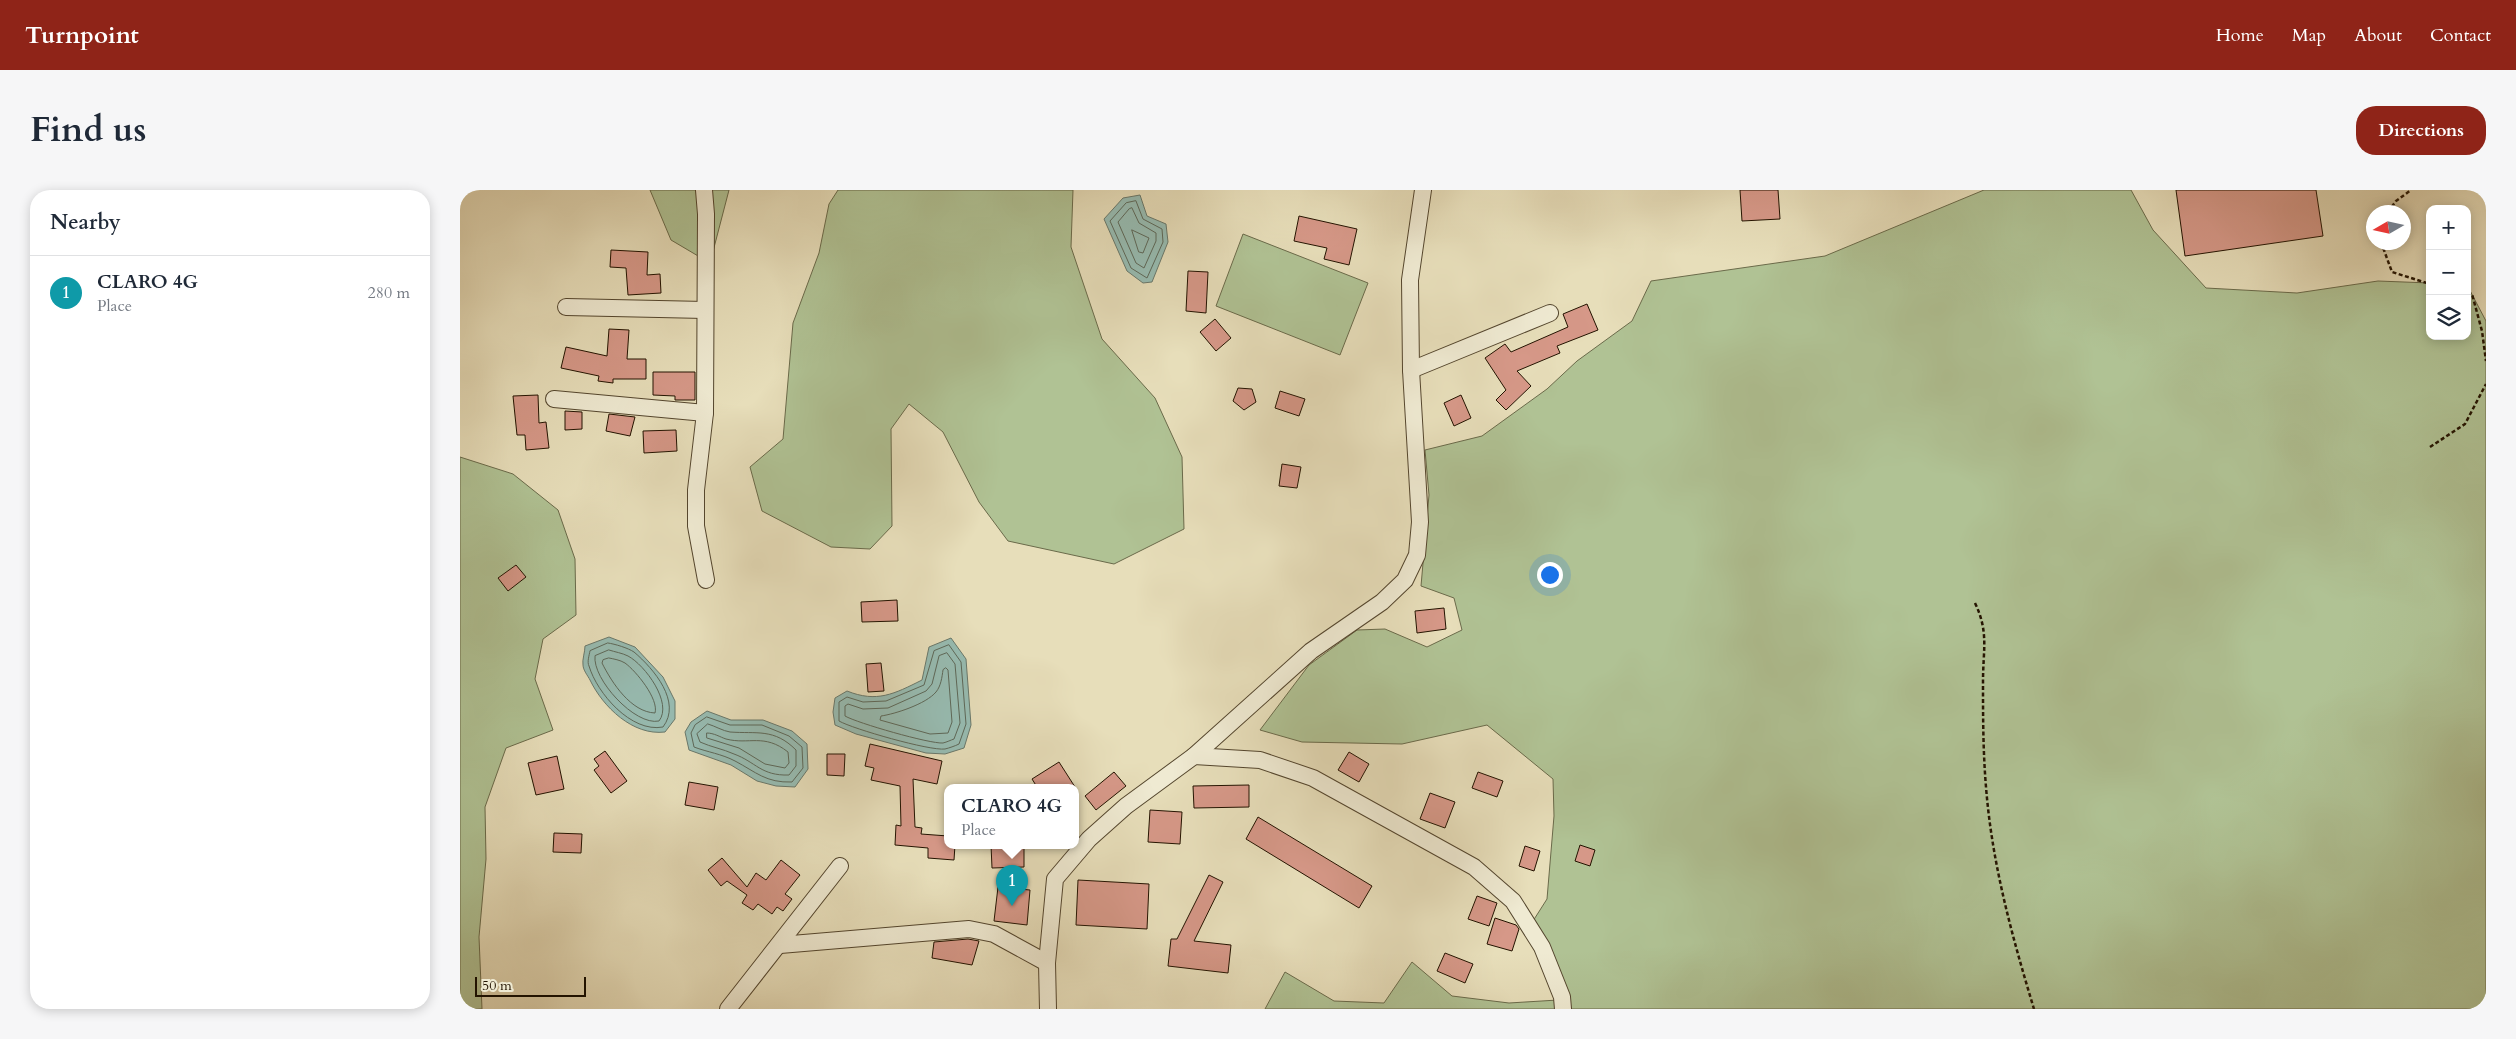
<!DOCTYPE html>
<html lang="en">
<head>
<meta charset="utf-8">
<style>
	:root { --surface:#fff; --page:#f6f6f7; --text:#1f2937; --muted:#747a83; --line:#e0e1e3; --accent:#8f2418 }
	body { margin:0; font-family:Cardo,serif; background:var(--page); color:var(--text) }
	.controls { position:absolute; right:15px; top:15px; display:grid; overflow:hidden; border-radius:10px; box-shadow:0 2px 12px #0003 }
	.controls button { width:45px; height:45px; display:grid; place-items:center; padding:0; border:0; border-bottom:1px solid var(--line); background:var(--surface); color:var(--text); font:25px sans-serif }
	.compass { position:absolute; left:1906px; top:15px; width:45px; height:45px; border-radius:50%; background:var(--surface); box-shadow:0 2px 12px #0003; rotate:261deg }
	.scale { position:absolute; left:15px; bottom:12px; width:111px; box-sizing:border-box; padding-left:5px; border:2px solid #231300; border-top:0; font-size:14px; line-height:18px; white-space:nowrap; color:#231300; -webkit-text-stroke:4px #efead2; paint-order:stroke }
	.you { position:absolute; left:1089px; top:384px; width:18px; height:18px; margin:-12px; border:4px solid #fff; border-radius:50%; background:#1a73e8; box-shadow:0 0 0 8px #1a73e833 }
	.badge { display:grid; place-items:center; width:32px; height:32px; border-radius:50%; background:var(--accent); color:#fff; font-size:16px; font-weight:700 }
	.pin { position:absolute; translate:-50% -41px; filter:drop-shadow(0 1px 2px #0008) }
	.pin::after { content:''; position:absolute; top:26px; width:18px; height:15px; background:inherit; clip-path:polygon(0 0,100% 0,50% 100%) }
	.popup { position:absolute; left:484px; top:594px; width:135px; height:65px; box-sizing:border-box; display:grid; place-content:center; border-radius:10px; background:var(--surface); filter:drop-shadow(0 1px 4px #0005); font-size:16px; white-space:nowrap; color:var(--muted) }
	.popup b { font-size:19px; color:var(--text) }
	.popup::after { content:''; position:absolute; left:50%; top:100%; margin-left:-10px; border:10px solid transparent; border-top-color:var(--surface) }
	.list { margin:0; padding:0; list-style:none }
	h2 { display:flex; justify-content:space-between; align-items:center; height:65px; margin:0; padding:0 20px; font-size:21px }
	h2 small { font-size:16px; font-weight:400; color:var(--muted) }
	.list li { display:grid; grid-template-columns:32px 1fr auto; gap:15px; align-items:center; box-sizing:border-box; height:75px; padding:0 20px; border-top:1px solid var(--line) }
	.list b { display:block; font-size:19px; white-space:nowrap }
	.list p { margin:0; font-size:16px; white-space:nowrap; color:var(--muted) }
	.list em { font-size:16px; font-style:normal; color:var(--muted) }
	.icon { flex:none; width:28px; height:28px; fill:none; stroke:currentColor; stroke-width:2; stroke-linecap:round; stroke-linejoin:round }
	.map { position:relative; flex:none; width:2026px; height:819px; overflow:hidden; border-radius:20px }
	header { display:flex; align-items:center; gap:30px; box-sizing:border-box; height:70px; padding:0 25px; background:var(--accent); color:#fff }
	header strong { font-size:24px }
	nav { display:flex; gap:28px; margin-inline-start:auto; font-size:18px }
	.intro { display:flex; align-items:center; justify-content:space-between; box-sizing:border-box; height:120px; padding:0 30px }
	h1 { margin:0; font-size:35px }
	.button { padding:12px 22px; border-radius:20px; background:var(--accent); color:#fff; font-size:18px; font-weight:700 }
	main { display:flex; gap:30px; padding:0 30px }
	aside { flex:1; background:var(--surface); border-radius:20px; box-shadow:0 2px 12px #0003 }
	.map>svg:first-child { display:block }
</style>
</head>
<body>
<header>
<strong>Turnpoint</strong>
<nav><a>Home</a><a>Map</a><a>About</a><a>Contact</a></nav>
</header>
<div class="intro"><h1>Find us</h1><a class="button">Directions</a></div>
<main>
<aside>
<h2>Nearby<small></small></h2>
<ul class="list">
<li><span class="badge" style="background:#0f9aa8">1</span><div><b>CLARO 4G</b><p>Place</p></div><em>280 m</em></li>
</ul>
</aside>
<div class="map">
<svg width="2026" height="819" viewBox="0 0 2026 819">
	<rect width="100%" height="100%" fill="#e7deba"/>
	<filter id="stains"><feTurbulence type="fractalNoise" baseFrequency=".004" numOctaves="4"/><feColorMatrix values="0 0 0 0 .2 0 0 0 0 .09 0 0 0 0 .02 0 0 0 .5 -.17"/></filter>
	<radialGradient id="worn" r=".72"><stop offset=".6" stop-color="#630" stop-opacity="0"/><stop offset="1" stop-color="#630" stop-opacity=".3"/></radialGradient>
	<g fill="#b0c294" stroke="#6a6a4a">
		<path d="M 190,0 L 269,0 L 250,73 L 211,50 Z"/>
		<path d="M 378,0 L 613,0 L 611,57 L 642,149 L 695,208 L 722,267 L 724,339 L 654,374 L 548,351 L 519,312 L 483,242 L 449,214 L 431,239 L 432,336 L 410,359 L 371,357 L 302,321 L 290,277 L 323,249 L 333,133 L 359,63 L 369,14 Z"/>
		<path d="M 1524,0 L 1671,0 L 1693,40 L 1746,98 L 1837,103 L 1918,91 L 1970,93 L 1970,146 L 2007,146 L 2007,95 L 2026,131 L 2026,819 L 805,819 L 825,782 L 874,811 L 924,813 L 952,772 L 992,806 L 1049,813 L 1098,810 L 1066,742 L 1087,709 L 1094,626 L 1093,589 L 1027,535 L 942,554 L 842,552 L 800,540 L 849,475 L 897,440 L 925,439 L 967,457 L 1002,440 L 994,408 L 961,396 L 969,305 L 965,260 L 1022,246 L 1087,199 L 1117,171 L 1172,131 L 1191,91 L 1365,66 Z"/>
		<path d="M 783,44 L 908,93 L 880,165 L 756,116 Z"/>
		<path d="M 0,267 L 53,284 L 98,320 L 115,369 L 116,425 L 83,449 L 75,489 L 93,540 L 46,558 L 25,617 L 26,669 L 19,747 L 22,819 L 0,819 Z"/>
	</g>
	<g fill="#97bcb2" stroke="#69786b">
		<path d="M 680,5 L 687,26 L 706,34 L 708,52 L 692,92 L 683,93 L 667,81 L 644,29 L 663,8 Z"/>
		<path d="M 149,447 L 175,457 L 203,487 L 215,511 L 215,529 L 205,542 C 173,546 143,517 130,490 C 128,486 123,480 123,475 C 122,470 125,462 125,456 Z"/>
		<path d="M 491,448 L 506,469 L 511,535 L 504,558 L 485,564 L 466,563 L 396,544 L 375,535 L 373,522 L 375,508 L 387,501 C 417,513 434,504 462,490 L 469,457 Z"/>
		<path d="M 247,521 L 271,530 L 303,530 L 332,541 L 347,554 L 348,579 L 335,597 L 316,596 L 297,591 L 271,575 L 229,560 L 225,542 L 231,532 Z"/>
	</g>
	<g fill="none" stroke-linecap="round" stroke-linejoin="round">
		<g stroke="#5d6859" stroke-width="1">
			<path d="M 676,11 L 683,29 L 702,39 L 703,52 L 687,88 L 671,78 L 650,31 L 666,13 Z"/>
			<path d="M 672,18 L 679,33 L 696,43 L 696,51 L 684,78 L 676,73 L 658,32 L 669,19 Z"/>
			<path d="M 672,40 L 689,48 L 683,63 L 679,62 Z"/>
			<path d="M 148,453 C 155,454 168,458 174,462 C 194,479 222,512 203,537 C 171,543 137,503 129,476 C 127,472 129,466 130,461 Z"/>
			<path d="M 489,455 L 501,472 L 506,534 L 499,554 C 495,556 489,558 485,559 C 470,561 393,539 379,531 L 379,512 L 387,507 L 403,512 L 426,511 L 464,495 L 474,461 Z"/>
			<path d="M 149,460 C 155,462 162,463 168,466 C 185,475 213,513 199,531 C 175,536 132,489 135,466 Z"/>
			<path d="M 487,463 L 495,474 L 500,533 L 494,549 C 491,550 487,552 483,553 C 470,554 397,533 385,526 L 385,516 L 388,514 L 403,519 L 428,518 L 466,501 L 472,494 L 479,466 Z"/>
			<path d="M 149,468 C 154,469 160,470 165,473 C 176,481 199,509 195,523 C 171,522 152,493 142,473 L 143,470 Z"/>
			<path d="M 486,478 L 488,480 L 492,532 L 488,543 L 470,544 L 420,530 L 421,526 C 435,524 466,514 476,502 C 481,496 482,487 483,480 Z"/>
			<path d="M 247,527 L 270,535 L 302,535 L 329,546 L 342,557 L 343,578 L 332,592 C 306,593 296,582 275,571 C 262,564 247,562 234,557 L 231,543 L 235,535 Z"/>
			<path d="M 248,534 C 255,536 263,541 270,542 C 297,544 314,538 336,560 L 336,576 L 329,585 C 301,586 296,572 274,564 C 263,559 251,557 240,552 L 237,544 Z"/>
			<path d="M 247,543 C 254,543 260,547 266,549 C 289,555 304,543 328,562 L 329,573 L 325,578 L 305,574 L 279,558 L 247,548 Z"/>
		</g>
	</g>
	<g fill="#d69888" stroke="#231300">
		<path d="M 1280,0 L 1318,0 L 1320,29 L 1282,31 Z"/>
		<path d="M 1716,0 L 1856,0 L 1863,46 L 1725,66 Z"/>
		<path d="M 839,26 L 897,39 L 889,75 L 864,69 L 867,58 L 834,51 Z"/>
		<path d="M 151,60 L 188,62 L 187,85 L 200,84 L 201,103 L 168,105 L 166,78 L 150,77 Z"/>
		<path d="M 728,81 L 748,82 L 746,123 L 726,121 Z"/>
		<path d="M 1127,114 L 1138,140 L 1097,156 L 1100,163 L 1057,181 L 1071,196 L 1046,220 L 1036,210 L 1046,200 L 1025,168 L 1045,154 L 1051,162 L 1108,137 L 1103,124 Z"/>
		<path d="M 755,129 L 771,148 L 756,161 L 740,142 Z"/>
		<path d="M 149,139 L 169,140 L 167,169 L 186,169 L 186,189 L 153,189 L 153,193 L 138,191 L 139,186 L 101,178 L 106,157 L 147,166 Z"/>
		<path d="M 193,182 L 235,182 L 235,210 L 215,210 L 215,206 L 193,205 Z"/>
		<path d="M 778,198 L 792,199 L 796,212 L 784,220 L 773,211 Z"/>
		<path d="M 820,201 L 845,209 L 839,226 L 815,218 Z"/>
		<path d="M 78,205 L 79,233 L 86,232 L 89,258 L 66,260 L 65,245 L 57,245 L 53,206 Z"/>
		<path d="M 1001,205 L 1011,228 L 994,236 L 984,213 Z"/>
		<path d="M 105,221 L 122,222 L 122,239 L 105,240 Z"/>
		<path d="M 149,224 L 175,227 L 170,246 L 146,241 Z"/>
		<path d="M 216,240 L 217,261 L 184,263 L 183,241 Z"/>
		<path d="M 822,274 L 841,277 L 837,298 L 819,296 Z"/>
		<path d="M 56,375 L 66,387 L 48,401 L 38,388 Z"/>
		<path d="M 437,410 L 438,431 L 402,432 L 401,412 Z"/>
		<path d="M 984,418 L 986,439 L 957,443 L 955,421 Z"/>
		<path d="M 421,473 L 424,501 L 408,502 L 406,474 Z"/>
		<path d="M 410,554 L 482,571 L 477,594 L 453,589 L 455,637 L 462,638 L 461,644 L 488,646 L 488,655 L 495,655 L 494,670 L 468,668 L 468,658 L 435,655 L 436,635 L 441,636 L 440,596 L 411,590 L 414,578 L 405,576 Z"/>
		<path d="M 145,561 L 167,591 L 151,603 L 134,580 L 139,576 L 134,569 Z"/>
		<path d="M 889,562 L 909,574 L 899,592 L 878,580 Z"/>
		<path d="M 367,564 L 385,564 L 384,586 L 367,585 Z"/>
		<path d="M 97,566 L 104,599 L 76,605 L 68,573 Z"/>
		<path d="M 599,572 L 615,597 L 577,597 L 572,589 Z"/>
		<path d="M 654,582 L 666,596 L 636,620 L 625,606 Z"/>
		<path d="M 1018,582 L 1043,591 L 1037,607 L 1012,598 Z"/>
		<path d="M 229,592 L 258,597 L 254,620 L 225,615 Z"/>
		<path d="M 789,595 L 789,617 L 734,618 L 733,596 Z"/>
		<path d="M 970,603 L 995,612 L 985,638 L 960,629 Z"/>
		<path d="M 690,620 L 722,622 L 720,654 L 688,652 Z"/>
		<path d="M 798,627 L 912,696 L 899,718 L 786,649 Z"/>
		<path d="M 94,643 L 122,644 L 121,663 L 93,662 Z"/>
		<path d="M 531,655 L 564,655 L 564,677 L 532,678 Z"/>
		<path d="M 1120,655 L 1135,660 L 1130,676 L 1115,671 Z"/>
		<path d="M 1065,656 L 1080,661 L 1074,681 L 1059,676 Z"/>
		<path d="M 262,668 L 287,697 L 296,683 L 306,690 L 321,670 L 340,685 L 325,704 L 332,709 L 323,721 L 317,717 L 312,724 L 298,714 L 293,720 L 282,713 L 287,705 L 267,691 L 261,696 L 248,680 Z"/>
		<path d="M 749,685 L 763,692 L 734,751 L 771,755 L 768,783 L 708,776 L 711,749 L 717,749 Z"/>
		<path d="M 618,690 L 689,694 L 687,739 L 616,735 Z"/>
		<path d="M 538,697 L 570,700 L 567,735 L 534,731 Z"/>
		<path d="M 1017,706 L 1037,713 L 1029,736 L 1008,729 Z"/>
		<path d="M 1035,728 L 1056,735 L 1059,739 L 1052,761 L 1027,754 Z"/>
		<path d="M 508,749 L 519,751 L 512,775 L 472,768 L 474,752 Z"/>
		<path d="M 985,763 L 1013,774 L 1005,793 L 977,781 Z"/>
	</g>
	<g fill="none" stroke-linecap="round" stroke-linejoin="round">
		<g stroke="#54462e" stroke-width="18">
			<g id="minor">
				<path d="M 244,0 L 246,24 L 245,223 L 236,300 L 236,336 L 246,390"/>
				<path d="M 106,117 L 245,120"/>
				<path d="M 951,180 L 1090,123"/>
				<path d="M 94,209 L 245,223"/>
				<path d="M 734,566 L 800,570 L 853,588 L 1014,677 L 1053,711 L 1082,757 L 1102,807 L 1103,819"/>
				<path d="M 320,755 L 509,739 L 534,744 L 587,773"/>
				<path d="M 268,819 L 380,676"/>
				<path d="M 588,819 L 587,773 L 595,689 L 629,649 L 666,616 L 734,566 L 851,461 L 922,412 L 945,390 L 957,365 L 960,332 L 951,180 L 950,90 L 963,0"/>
			</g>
		</g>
		<g stroke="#231300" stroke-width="2.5" stroke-dasharray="4 2.5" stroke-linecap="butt">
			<path d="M 1928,22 L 1936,11 L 1951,0"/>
			<path d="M 1921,52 L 1932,82 L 1970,94"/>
			<path d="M 2007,103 L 2012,104 L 2022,141 L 2026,171"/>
			<path d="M 1970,257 L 2005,234 L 2026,194"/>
			<path d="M 1515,413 C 1529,442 1523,460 1523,491 C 1523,526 1523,561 1526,597 C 1532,674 1552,746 1574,819"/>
		</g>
		<use href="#minor" stroke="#efead2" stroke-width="16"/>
	</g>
	<rect width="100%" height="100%" filter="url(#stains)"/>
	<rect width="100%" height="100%" fill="url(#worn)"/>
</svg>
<div class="controls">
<button>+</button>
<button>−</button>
<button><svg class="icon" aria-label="layers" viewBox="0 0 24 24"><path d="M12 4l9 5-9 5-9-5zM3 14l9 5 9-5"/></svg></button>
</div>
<svg class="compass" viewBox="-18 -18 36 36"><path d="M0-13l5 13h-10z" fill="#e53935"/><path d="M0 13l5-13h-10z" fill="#747a83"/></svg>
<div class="scale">50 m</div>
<div class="you"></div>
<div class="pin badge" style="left:552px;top:716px;background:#0f9aa8">1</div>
<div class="popup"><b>CLARO 4G</b>Place</div>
</div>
</main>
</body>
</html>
